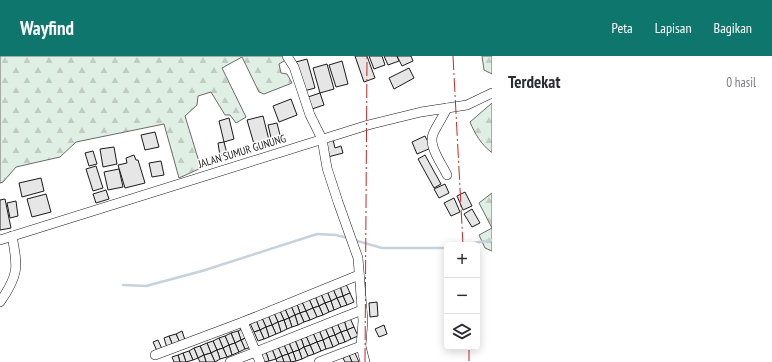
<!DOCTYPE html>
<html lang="id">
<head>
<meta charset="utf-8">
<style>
	:root { --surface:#fff; --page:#f2f2f3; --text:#2b2b33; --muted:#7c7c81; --line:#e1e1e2; --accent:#0f766e }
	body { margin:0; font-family:"PT Sans Narrow",sans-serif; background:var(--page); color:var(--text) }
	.controls { position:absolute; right:12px; bottom:12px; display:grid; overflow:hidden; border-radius:6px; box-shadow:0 2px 10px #0003 }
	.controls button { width:36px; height:36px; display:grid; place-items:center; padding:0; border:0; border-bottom:1px solid var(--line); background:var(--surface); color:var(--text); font:20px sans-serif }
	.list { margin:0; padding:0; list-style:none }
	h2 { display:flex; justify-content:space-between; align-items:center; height:52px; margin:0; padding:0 16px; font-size:17px }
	h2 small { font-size:13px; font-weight:400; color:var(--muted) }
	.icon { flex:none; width:22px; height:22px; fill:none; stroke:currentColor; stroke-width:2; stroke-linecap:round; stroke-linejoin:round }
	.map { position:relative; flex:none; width:492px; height:306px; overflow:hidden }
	header { display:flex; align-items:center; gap:24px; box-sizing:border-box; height:56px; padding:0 20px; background:var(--accent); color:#fff }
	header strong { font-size:19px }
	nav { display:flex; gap:22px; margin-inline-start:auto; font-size:14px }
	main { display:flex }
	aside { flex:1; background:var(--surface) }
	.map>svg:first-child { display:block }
</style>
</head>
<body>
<header>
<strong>Wayfind</strong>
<nav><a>Peta</a><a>Lapisan</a><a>Bagikan</a></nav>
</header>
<main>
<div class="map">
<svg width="492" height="306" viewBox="0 0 492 306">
	<defs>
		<pattern id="forest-firs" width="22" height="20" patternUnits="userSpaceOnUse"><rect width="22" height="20" fill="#e0efe3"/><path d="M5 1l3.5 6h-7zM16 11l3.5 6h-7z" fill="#c0ccc2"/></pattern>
	</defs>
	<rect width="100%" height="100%" fill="#fff"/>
	<g fill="url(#forest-firs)" stroke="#6a6a6a">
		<path d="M 0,0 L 292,0 L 279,8 L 281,17 L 287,18 L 292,27 L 264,38 L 259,36 L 242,1 L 222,12 L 246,61 L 236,67 L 230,59 L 225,59 L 211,36 L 198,40 L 197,49 L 185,60 L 201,112 L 179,122 L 164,68 L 76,86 L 60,101 L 16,111 L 3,126 L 0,127 Z"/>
		<path d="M 482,0 L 492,0 L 492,18 L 484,14 Z"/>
		<path d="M 492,47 L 492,96 L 491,96 C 481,88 475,78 470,66 Z"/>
		<path d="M 492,137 L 492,172 L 479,147 Z"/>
		<path d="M 492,172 L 492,195 L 485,192 L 479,179 Z"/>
	</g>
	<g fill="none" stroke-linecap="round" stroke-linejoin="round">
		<g stroke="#c6d2dc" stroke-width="2.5">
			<path d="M 354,184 L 382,192 L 447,192"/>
			<path d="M 460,189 L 492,184"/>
			<path d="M 123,229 L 146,230 L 202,215 L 317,178 L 336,179 L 348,182"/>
		</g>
	</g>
	<g fill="#e6e6e6" stroke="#1a1a1a">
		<path d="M 355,0 L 367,0 L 375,22 L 364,26 Z"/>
		<path d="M 369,0 L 382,0 L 385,9 L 374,13 Z"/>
		<path d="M 384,0 L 397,0 L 399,5 L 388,9 Z"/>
		<path d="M 397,0 L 411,0 L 413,5 L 402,10 Z"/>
		<path d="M 307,3 L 315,32 L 304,35 L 296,6 Z"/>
		<path d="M 342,5 L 348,28 L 336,31 L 329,9 Z"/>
		<path d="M 327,8 L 334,33 L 320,37 L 313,12 Z"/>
		<path d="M 409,12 L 414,22 L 394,33 L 389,22 Z"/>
		<path d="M 320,37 L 324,49 L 312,53 L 308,41 Z"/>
		<path d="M 291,43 L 297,59 L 279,66 L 273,50 Z"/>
		<path d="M 263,60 L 269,84 L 254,88 L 247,64 Z"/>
		<path d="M 229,62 L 234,83 L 224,86 L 219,65 Z"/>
		<path d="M 277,67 L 281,83 L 272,86 L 268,69 Z"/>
		<path d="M 155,76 L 159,91 L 145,94 L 141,79 Z"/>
		<path d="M 425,80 L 431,92 L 417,98 L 412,86 Z"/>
		<path d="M 333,84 L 335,92 L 341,90 L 343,97 L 328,101 L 324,86 Z"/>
		<path d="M 224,86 L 227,98 L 220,100 L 218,87 Z"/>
		<path d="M 114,91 L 117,108 L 103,111 L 100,93 Z"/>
		<path d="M 93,95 L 97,108 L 89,110 L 85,97 Z"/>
		<path d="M 134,99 L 136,104 L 138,104 L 145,127 L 125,132 L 118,109 L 127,107 L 126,102 Z"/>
		<path d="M 425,99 L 441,128 L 434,132 L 418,103 Z"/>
		<path d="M 161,105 L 164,119 L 152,121 L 149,107 Z"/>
		<path d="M 96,110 L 103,132 L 93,135 L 86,113 Z"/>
		<path d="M 119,113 L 123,131 L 108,134 L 104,116 Z"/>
		<path d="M 41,122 L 44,135 L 22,141 L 19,127 Z"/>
		<path d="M 445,128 L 449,137 L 439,142 L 434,133 Z"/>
		<path d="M 106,134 L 109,143 L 96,147 L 93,138 Z"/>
		<path d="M 465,136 L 472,150 L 463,154 L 457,140 Z"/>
		<path d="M 46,138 L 51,156 L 32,161 L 27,143 Z"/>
		<path d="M 454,142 L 460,156 L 451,160 L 444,147 Z"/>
		<path d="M 5,143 L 11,172 L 0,174 L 0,144 Z"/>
		<path d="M 16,145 L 18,160 L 10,162 L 7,147 Z"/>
		<path d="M 472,153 L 480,167 L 472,171 L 464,158 Z"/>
		<path d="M 346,228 L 350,237 L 343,240 L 340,230 Z"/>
		<path d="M 340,230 L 343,240 L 337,242 L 333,233 Z"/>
		<path d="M 333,233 L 337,242 L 331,245 L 327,235 Z"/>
		<path d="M 327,235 L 331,245 L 325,247 L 321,238 Z"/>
		<path d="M 350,237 L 354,246 L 347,249 L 343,240 Z"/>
		<path d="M 321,238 L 325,247 L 319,250 L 315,240 Z"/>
		<path d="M 315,240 L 319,250 L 313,252 L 309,243 Z"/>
		<path d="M 343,240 L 347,249 L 341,251 L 337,242 Z"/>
		<path d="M 337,242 L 341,251 L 334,254 L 331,245 Z"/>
		<path d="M 309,243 L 313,252 L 306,255 L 302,246 Z"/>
		<path d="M 331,245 L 334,254 L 329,256 L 325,247 Z"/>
		<path d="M 302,246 L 306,255 L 300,257 L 297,248 Z"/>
		<path d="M 377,246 L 378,260 L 370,261 L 369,247 Z"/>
		<path d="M 325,247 L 329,256 L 323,259 L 319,250 Z"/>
		<path d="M 297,248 L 300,257 L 295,259 L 291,250 Z"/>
		<path d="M 291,250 L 295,259 L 289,262 L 285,253 Z"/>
		<path d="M 319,250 L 323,259 L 317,261 L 313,252 Z"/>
		<path d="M 313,252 L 317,261 L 310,264 L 306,255 Z"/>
		<path d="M 285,253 L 289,262 L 284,264 L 280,255 Z"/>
		<path d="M 280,255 L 284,264 L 278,266 L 274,257 Z"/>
		<path d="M 306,255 L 310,264 L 304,266 L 300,257 Z"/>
		<path d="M 274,257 L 278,266 L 272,269 L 268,259 Z"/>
		<path d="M 300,257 L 304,266 L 298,269 L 295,259 Z"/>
		<path d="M 268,259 L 272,269 L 266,271 L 262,262 Z"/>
		<path d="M 295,259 L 298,269 L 292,271 L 289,262 Z"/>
		<path d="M 262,262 L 266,271 L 260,274 L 256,264 Z"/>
		<path d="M 289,262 L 292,271 L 287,273 L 284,264 Z"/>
		<path d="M 350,262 L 354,271 L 347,274 L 344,264 Z"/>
		<path d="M 256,264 L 260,274 L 254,276 L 250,267 Z"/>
		<path d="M 284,264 L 287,273 L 281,276 L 278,266 Z"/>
		<path d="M 344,264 L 347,274 L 341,276 L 337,267 Z"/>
		<path d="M 278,266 L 281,276 L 276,278 L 272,269 Z"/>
		<path d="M 337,267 L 341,276 L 335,279 L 331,269 Z"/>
		<path d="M 272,269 L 276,278 L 269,281 L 266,271 Z"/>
		<path d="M 331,269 L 335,279 L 329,281 L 325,272 Z"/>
		<path d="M 384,269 L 387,278 L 379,281 L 375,273 Z"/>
		<path d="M 266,271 L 269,281 L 264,283 L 260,274 Z"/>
		<path d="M 354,271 L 358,280 L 351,283 L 347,274 Z"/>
		<path d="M 244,272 L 248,281 L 241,284 L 238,275 Z"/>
		<path d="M 325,272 L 329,281 L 323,284 L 319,274 Z"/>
		<path d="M 260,274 L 264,283 L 258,285 L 254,276 Z"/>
		<path d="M 319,274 L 323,284 L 317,286 L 313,277 Z"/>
		<path d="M 347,274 L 351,283 L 345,286 L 341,276 Z"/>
		<path d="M 182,275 L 185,284 L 180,287 L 176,278 Z"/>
		<path d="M 238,275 L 241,284 L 235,287 L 231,277 Z"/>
		<path d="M 341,276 L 345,286 L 339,288 L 335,279 Z"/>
		<path d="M 231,277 L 235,287 L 229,289 L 225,280 Z"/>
		<path d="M 313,277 L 317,286 L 310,289 L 306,280 Z"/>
		<path d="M 176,278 L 180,287 L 173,290 L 169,280 Z"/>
		<path d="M 335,279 L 339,288 L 333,291 L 329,281 Z"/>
		<path d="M 169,280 L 173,290 L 167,292 L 164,282 Z"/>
		<path d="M 225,280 L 229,289 L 223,292 L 219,282 Z"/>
		<path d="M 306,280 L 310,289 L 304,291 L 301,282 Z"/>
		<path d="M 248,281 L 252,291 L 245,293 L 241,284 Z"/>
		<path d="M 329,281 L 333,291 L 326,293 L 323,284 Z"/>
		<path d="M 219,282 L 223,292 L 217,294 L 213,285 Z"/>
		<path d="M 301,282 L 304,291 L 299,294 L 295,284 Z"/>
		<path d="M 158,284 L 162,293 L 157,295 L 153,286 Z"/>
		<path d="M 241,284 L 245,293 L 239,296 L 235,287 Z"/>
		<path d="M 295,284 L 299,294 L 293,296 L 289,287 Z"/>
		<path d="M 323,284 L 326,293 L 321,295 L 317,286 Z"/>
		<path d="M 213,285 L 217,294 L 211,297 L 207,287 Z"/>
		<path d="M 317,286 L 321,295 L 314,298 L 310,289 Z"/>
		<path d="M 207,287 L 211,297 L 204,299 L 200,290 Z"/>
		<path d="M 235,287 L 239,296 L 232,299 L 229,289 Z"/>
		<path d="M 289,287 L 293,296 L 288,298 L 284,289 Z"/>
		<path d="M 229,289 L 232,299 L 227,301 L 223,292 Z"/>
		<path d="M 284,289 L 288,298 L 282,300 L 278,291 Z"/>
		<path d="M 310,289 L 314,298 L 308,300 L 304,291 Z"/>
		<path d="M 200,290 L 204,299 L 198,302 L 194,292 Z"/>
		<path d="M 278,291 L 282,300 L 276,303 L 272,293 Z"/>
		<path d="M 304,291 L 308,300 L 302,303 L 299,294 Z"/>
		<path d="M 194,292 L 198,302 L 193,304 L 189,295 Z"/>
		<path d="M 223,292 L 227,301 L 220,303 L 217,294 Z"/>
		<path d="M 272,293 L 276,303 L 269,305 L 266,296 Z"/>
		<path d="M 217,294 L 220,303 L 215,306 L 211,297 Z"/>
		<path d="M 299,294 L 302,303 L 296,305 L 293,296 Z"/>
		<path d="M 189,295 L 193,304 L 186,306 L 183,297 Z"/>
		<path d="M 266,296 L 269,305 L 263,306 L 260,298 Z"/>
		<path d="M 293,296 L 296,305 L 291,306 L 288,298 Z"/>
		<path d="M 183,297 L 186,306 L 180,306 L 178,299 Z"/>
		<path d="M 211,297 L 215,306 L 206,306 L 204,299 Z"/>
		<path d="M 355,297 L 359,306 L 352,306 L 349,299 Z"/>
		<path d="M 288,298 L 291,306 L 284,306 L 282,300 Z"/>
		<path d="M 178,299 L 180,306 L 174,306 L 172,301 Z"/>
		<path d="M 204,299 L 206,306 L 200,306 L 198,302 Z"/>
		<path d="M 349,299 L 352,306 L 345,306 L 343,302 Z"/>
		<path d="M 282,300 L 284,306 L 277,306 L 276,303 Z"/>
	</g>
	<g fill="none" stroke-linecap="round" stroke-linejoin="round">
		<g stroke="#1a1a1a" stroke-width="10">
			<g id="minor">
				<path d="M 287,0 L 294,11 L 310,59 L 322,83 L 327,112 L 338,146 L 358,202 L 363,265 L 361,290 L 365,306"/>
				<path d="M 447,52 C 443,61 437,69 433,78 C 428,90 442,108 447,119"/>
				<path d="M 0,184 L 368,69 L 421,56 L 467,49 L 492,37"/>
				<path d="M 0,246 C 19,219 18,211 12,180"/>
				<path d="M 243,266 L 260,306"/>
				<path d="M 155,299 L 243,266 L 359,219"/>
				<path d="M 230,306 L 362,254"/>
				<path d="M 319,306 L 361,290"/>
			</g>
		</g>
		<use href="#minor" stroke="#fff" stroke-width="9"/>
		<g stroke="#c62828" stroke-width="1" stroke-dasharray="14 3 2 3" stroke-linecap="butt">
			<path d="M 453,0 L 463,189"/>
			<path d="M 469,291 L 469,306"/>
			<path d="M 365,306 L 367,0"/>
		</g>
	</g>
	<g text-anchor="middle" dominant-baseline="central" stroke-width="3" stroke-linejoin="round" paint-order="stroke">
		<g font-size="11" fill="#1a1a1a" stroke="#fff">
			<text transform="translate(242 95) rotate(-17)">JALAN SUMUR GUNUNG</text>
		</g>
	</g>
</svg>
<div class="controls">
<button>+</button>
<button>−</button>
<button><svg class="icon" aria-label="layers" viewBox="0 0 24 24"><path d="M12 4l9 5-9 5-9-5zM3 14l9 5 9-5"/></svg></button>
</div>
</div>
<aside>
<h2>Terdekat<small>0 hasil</small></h2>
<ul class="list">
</ul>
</aside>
</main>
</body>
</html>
